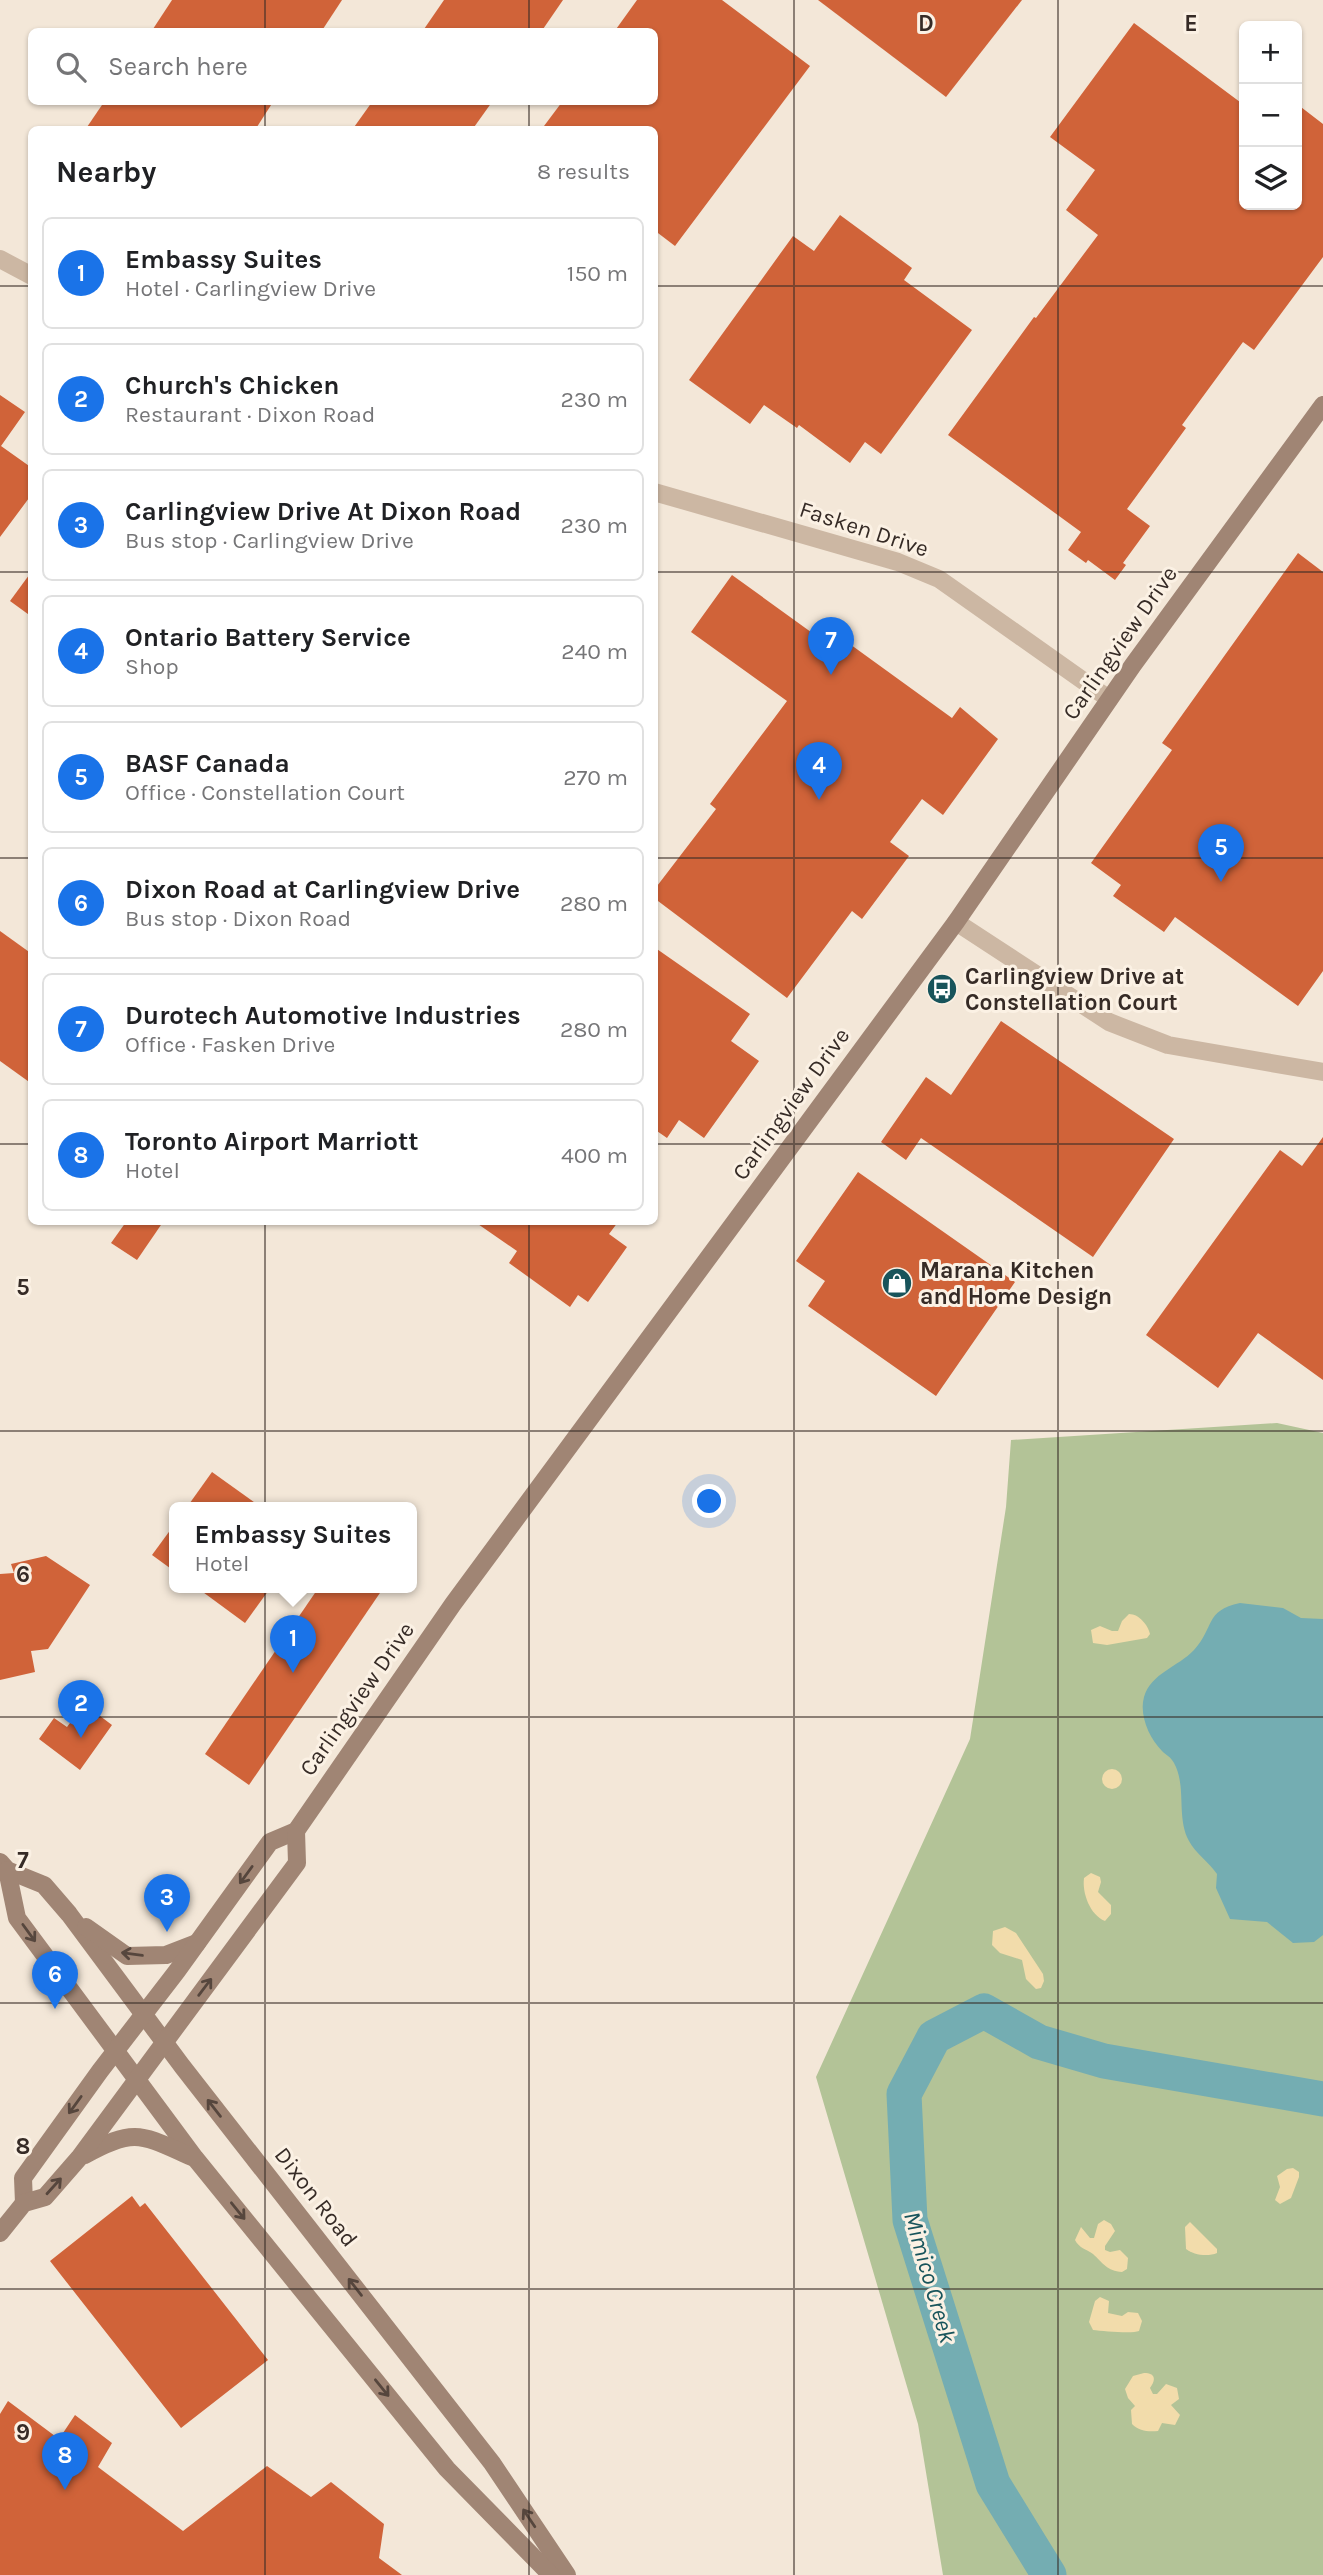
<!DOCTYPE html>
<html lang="en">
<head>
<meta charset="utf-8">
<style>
	:root { --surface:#fff; --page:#f6f6f6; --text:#202124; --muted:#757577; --line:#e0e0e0; --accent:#1a73e8 }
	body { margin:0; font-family:Karla,sans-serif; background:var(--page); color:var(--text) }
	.controls { position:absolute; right:21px; top:21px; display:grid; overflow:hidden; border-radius:10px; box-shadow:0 2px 5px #0004 }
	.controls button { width:63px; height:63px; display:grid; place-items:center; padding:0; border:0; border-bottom:2px solid var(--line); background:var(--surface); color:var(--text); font:35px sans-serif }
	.you { position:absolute; left:710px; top:1502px; width:24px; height:24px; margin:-18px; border:5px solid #fff; border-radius:50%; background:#1a73e8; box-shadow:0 0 0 10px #1a73e833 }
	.badge { display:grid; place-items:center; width:46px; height:46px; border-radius:50%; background:var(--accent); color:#fff; font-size:23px; font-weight:700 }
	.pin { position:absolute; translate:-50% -58px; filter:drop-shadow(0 2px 4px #0008) }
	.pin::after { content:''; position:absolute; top:37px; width:24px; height:21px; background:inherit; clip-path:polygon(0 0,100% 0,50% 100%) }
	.popup { position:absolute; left:169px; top:1502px; width:248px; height:91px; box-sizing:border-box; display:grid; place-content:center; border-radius:10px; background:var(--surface); filter:drop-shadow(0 2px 5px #0005); font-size:23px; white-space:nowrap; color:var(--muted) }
	.popup b { font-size:26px; color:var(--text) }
	.popup::after { content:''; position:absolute; left:50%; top:100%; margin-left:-14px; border:14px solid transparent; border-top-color:var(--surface) }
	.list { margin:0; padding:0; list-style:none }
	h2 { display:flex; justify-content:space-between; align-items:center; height:91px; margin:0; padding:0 28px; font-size:30px }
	h2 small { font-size:23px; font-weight:400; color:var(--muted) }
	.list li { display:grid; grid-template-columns:46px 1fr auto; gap:21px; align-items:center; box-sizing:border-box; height:112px; margin:0 14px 14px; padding:0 14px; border:2px solid var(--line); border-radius:10px }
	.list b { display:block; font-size:26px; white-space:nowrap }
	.list p { margin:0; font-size:23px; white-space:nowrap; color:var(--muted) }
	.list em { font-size:23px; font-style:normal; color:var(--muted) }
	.icon { flex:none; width:38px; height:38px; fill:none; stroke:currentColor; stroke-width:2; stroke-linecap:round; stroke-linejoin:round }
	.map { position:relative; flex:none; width:1323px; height:2575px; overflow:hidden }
	.search { position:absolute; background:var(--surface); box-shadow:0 2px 5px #0004; left:28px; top:28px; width:630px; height:77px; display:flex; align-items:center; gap:18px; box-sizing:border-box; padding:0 24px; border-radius:10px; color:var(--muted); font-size:26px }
	.panel { position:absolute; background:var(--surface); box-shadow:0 2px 5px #0004; left:28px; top:126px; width:630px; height:1099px; border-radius:10px }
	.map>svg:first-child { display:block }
</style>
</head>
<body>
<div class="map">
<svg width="1323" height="2575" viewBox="0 0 1323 2575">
	<rect width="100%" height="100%" fill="#f3e7d8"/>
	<path fill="#b3c397" d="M 1277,1423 L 1323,1433 L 1323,2575 L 943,2575 L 918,2424 L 816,2077 L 970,1739 L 1006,1507 L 1011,1440 Z"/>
	<g fill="#f2dcab">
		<path d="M 1129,1614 C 1139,1614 1148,1625 1150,1634 L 1147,1638 L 1107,1645 L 1093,1643 L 1091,1630 L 1100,1626 L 1112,1631 L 1118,1631 L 1122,1621 Z"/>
		<circle cx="1112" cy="1779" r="10"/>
		<path d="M 1091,1873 L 1100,1877 L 1101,1882 L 1098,1892 L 1111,1905 L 1111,1914 L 1105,1921 C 1090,1915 1082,1893 1084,1878 Z"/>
		<path d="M 1005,1927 L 1016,1933 L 1043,1974 L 1044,1981 L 1041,1988 L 1036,1989 L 1026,1979 L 1022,1960 L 1000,1953 L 992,1945 L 993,1931 Z"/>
		<path d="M 1293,2168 L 1299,2172 L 1299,2177 L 1291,2198 L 1280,2204 L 1275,2200 L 1280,2187 L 1277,2176 L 1287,2169 Z"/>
		<path d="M 1104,2220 L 1111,2224 L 1115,2231 L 1105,2246 L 1105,2250 L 1110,2252 L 1120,2250 L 1128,2258 L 1127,2269 L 1122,2272 C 1107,2271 1103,2263 1093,2254 C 1086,2249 1079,2248 1075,2240 L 1081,2227 L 1090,2238 L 1094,2238 L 1098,2224 Z"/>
		<path d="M 1190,2222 L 1217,2249 L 1217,2253 C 1208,2257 1193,2255 1186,2249 L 1185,2227 Z"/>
		<path d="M 1100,2297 L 1109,2301 L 1108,2313 L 1122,2316 L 1128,2312 L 1138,2313 L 1142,2321 L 1139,2331 C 1132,2334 1103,2331 1093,2330 L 1089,2322 L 1095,2301 Z"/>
		<path d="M 1144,2373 C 1156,2373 1156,2380 1150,2388 L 1153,2394 L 1157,2394 L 1166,2384 L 1177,2388 L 1179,2399 L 1171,2405 L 1180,2415 L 1175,2425 L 1162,2423 L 1158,2431 C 1148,2432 1139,2431 1132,2424 L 1131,2410 L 1135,2406 L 1128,2398 L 1125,2389 L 1133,2376 Z"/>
	</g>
	<path fill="#74adb2" d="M 1240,1603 L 1283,1608 L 1301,1618 L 1323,1619 L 1323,1935 L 1314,1942 L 1293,1943 L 1267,1922 L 1230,1919 L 1216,1888 L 1217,1874 C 1209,1862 1195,1853 1189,1841 C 1176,1817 1187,1787 1174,1763 C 1171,1757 1166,1755 1162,1751 C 1149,1738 1139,1715 1144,1697 C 1151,1673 1178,1667 1194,1650 C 1215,1627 1204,1611 1240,1603 Z"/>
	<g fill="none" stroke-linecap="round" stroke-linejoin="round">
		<path stroke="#74adb2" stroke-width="35" d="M 1049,2575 L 993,2484 L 910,2220 L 904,2094 L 934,2037 L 984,2011 L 1039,2042 L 1104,2061 L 1323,2099"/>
	</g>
	<g fill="#d06339">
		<path d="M 172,0 L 342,0 L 321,32 L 151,32 Z"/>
		<path d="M 444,0 L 563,0 L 541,32 L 422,32 Z"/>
		<path d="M 637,0 L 722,0 L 810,66 L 675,246 L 654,230 L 654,130 L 541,130 L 562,102 L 654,102 L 654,32 L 614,32 Z"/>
		<path d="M 818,0 L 1022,0 L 946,97 Z"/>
		<path d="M 1134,23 L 1244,105 L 1244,205 L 1297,205 L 1297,104 L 1323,124 L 1323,257 L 1254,350 L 1243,342 L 1182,425 L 1186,428 L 1127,509 L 1150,526 L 1123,563 L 1126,565 L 1115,580 L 1088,560 L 1086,563 L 1068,550 L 1081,532 L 948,435 L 1034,317 L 1036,318 L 1098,235 L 1066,210 L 1095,170 L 1050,137 Z"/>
		<path d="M 104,102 L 273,102 L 255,130 L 85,130 Z"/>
		<path d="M 372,102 L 492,102 L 472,130 L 352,130 Z"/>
		<path d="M 840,215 L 912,268 L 904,280 L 972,330 L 881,454 L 865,442 L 850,463 L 799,425 L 797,428 L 764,405 L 750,424 L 689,380 L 793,236 L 814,251 Z"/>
		<path d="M 0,395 L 25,412 L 1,446 L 32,468 L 32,494 L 0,537 Z"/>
		<path d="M 1298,553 L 1323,572 L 1323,971 L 1298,1006 L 1175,917 L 1164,932 L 1113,896 L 1121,885 L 1091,863 L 1172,750 L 1162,743 Z"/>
		<path d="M 32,571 L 32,617 L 10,601 Z"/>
		<path d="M 732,575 L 840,653 L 847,642 L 952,718 L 960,707 L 998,739 L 943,815 L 922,799 L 890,842 L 909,856 L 862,919 L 852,911 L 787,998 L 654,898 L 654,890 L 716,809 L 710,804 L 787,701 L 691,632 Z"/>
		<path d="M 0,931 L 32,954 L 32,1084 L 0,1061 Z"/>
		<path d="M 654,947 L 750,1014 L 731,1041 L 759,1061 L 704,1138 L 679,1120 L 667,1138 L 654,1129 Z"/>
		<path d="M 1001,1021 L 1174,1139 L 1093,1257 L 921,1138 L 906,1160 L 881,1142 L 926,1077 L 951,1095 Z"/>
		<path d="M 1323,1137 L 1323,1380 L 1258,1333 L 1218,1388 L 1146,1335 L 1280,1150 L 1302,1166 Z"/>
		<path d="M 858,1172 L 1015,1282 L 936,1396 L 808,1306 L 825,1281 L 796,1261 Z"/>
		<path d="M 126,1222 L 163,1222 L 137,1260 L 111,1243 Z"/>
		<path d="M 475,1222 L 618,1222 L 609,1234 L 627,1247 L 588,1302 L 578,1295 L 570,1307 L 509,1263 L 517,1251 Z"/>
		<path d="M 212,1472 L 261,1507 L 187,1507 Z"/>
		<path d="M 174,1525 L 174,1571 L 152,1555 Z"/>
		<path d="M 46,1556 L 90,1585 L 48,1649 L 31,1651 L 35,1672 L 0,1680 L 0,1574 L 14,1573 L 11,1564 Z"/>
		<path d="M 196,1587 L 271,1587 L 245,1623 Z"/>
		<path d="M 319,1587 L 384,1587 L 249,1785 L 205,1754 Z"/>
		<path d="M 84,1704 L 112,1725 L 80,1770 L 39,1739 L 54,1718 L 67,1727 Z"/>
		<path d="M 132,2196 L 140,2207 L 145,2203 L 268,2360 L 181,2428 L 50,2261 Z"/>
		<path d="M 8,2401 L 59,2439 L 75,2415 L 112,2443 L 98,2467 L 183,2531 L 267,2466 L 311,2497 L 331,2482 L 384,2524 L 379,2558 L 402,2575 L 0,2575 L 0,2414 Z"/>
	</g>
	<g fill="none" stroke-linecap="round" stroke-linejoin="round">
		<path stroke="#ccb7a3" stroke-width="18" d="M 956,922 L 1109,1022 L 1168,1045 L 1323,1072"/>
		<g stroke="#ccb7a3" stroke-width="18">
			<path d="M 0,259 L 32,276"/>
			<path d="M 654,492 L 898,562 L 939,579 L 1109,699"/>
		</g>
		<g stroke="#a08574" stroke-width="18">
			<path d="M 0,1862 L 7,1870 L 44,1885 L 69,1914 L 182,2066 L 492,2463 L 567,2575"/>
			<path d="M 7,1870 L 17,1918 L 195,2158 L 447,2469 L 551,2575"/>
			<path d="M 86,1927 L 127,1956 L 166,1955 L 197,1943"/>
			<path d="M 85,2155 C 135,2127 142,2135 192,2157"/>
			<path d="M 24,2203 L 23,2178 L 100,2071 L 177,1971 L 270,1842 L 296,1831 L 453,1604 L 956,922 L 1133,665 L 1323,405"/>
			<path d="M 0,2233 L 24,2203 L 45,2197 L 79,2158 L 297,1863 L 296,1831"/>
		</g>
	</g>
	<defs><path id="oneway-shaft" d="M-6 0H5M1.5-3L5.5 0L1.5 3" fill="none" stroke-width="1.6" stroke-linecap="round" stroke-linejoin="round" transform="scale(1.75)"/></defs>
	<g stroke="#56463d">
		<use href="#oneway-shaft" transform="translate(246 1875) rotate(126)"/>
		<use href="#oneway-shaft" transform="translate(29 1933) rotate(54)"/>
		<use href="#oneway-shaft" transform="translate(132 1954) rotate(-172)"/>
		<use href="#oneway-shaft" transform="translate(205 1987) rotate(-53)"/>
		<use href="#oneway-shaft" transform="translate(75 2105) rotate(126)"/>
		<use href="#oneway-shaft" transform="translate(214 2108) rotate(-128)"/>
		<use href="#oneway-shaft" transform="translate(54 2186) rotate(-48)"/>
		<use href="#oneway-shaft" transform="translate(238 2211) rotate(51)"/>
		<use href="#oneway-shaft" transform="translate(355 2287) rotate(-128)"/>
		<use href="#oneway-shaft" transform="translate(382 2388) rotate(51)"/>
		<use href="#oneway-shaft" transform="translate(529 2518) rotate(-124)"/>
	</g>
	<path fill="none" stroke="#362b26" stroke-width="2" stroke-opacity="0.55" d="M 265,0 L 265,32M 529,0 L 529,32M 794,0 L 794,2575M 1058,0 L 1058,2575M 265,102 L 265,130M 529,102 L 529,130M 0,286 L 32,286M 654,286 L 1323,286M 0,572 L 32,572M 654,572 L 1323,572M 0,858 L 32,858M 654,858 L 1323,858M 0,1144 L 32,1144M 654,1144 L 1323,1144M 265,1222 L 265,2575M 529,1222 L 529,2575M 0,1431 L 1323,1431M 0,1717 L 1323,1717M 0,2003 L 1323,2003M 0,2289 L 1323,2289"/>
	<defs>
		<g id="bus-disc" transform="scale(1.575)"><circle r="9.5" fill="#18545b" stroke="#fbf1e4"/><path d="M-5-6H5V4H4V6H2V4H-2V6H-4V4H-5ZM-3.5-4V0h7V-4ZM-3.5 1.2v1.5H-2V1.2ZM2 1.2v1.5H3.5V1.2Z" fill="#fff"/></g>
		<g id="shop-disc" transform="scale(1.575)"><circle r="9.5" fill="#18545b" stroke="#fbf1e4"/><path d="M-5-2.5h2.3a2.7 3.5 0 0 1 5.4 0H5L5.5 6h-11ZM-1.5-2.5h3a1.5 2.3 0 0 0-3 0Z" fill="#fff"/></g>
	</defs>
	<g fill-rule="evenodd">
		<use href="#bus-disc" x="942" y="989"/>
		<use href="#shop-disc" x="897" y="1283"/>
	</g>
	<g text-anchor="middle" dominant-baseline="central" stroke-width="6" stroke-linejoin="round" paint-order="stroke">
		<g font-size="23" fill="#362b26" stroke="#fbf1e4">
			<text transform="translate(864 529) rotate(18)">Fasken Drive</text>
			<text transform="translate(1120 643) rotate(-55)">Carlingview Drive</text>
			<text transform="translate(791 1104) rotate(-54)">Carlingview Drive</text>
			<text transform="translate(357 1699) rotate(-55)">Carlingview Drive</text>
			<text transform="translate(316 2197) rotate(52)">Dixon Road</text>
		</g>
		<g font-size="23" font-weight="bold" fill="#362b26" stroke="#fbf1e4" text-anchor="start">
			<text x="965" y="976">Carlingview Drive at<tspan x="965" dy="26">Constellation Court</tspan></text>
			<text x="920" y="1270">Marana Kitchen<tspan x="920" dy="26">and Home Design</tspan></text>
		</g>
		<g font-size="24" font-style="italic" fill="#18545b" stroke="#fbf1e4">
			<text transform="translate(930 2277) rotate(74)">Mimico Creek</text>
		</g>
	</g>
	<g font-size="23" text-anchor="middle" font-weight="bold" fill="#362b26" stroke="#fbf1e4" stroke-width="6" stroke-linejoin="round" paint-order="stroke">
		<text x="926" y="31">D</text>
		<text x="1191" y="31">E</text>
		<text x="23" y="1295">5</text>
		<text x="23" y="1582">6</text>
		<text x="23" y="1868">7</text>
		<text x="23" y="2154">8</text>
		<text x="23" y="2440">9</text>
	</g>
</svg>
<div class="controls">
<button>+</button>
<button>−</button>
<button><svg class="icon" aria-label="layers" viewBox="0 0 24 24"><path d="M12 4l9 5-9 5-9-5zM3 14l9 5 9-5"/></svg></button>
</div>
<div class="you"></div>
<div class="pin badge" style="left:293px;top:1673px">1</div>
<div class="popup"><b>Embassy Suites</b>Hotel</div>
<div class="pin badge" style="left:81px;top:1738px">2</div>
<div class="pin badge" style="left:167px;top:1932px">3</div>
<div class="pin badge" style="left:819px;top:800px">4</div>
<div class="pin badge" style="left:1221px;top:882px">5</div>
<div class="pin badge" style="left:55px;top:2009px">6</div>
<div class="pin badge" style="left:831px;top:675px">7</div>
<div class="pin badge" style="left:65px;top:2490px">8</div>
<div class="search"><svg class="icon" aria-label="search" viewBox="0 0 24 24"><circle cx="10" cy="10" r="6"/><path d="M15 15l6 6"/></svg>Search here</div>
<section class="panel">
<h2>Nearby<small>8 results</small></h2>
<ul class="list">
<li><span class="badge">1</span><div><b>Embassy Suites</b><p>Hotel · Carlingview Drive</p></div><em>150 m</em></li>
<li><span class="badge">2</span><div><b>Church's Chicken</b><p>Restaurant · Dixon Road</p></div><em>230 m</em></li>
<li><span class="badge">3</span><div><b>Carlingview Drive At Dixon Road</b><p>Bus stop · Carlingview Drive</p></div><em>230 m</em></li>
<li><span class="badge">4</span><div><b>Ontario Battery Service</b><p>Shop</p></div><em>240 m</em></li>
<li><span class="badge">5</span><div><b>BASF Canada</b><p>Office · Constellation Court</p></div><em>270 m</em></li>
<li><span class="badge">6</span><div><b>Dixon Road at Carlingview Drive</b><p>Bus stop · Dixon Road</p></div><em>280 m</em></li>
<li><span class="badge">7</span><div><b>Durotech Automotive Industries</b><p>Office · Fasken Drive</p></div><em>280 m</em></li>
<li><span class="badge">8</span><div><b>Toronto Airport Marriott</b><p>Hotel</p></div><em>400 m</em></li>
</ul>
</section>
</div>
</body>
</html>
